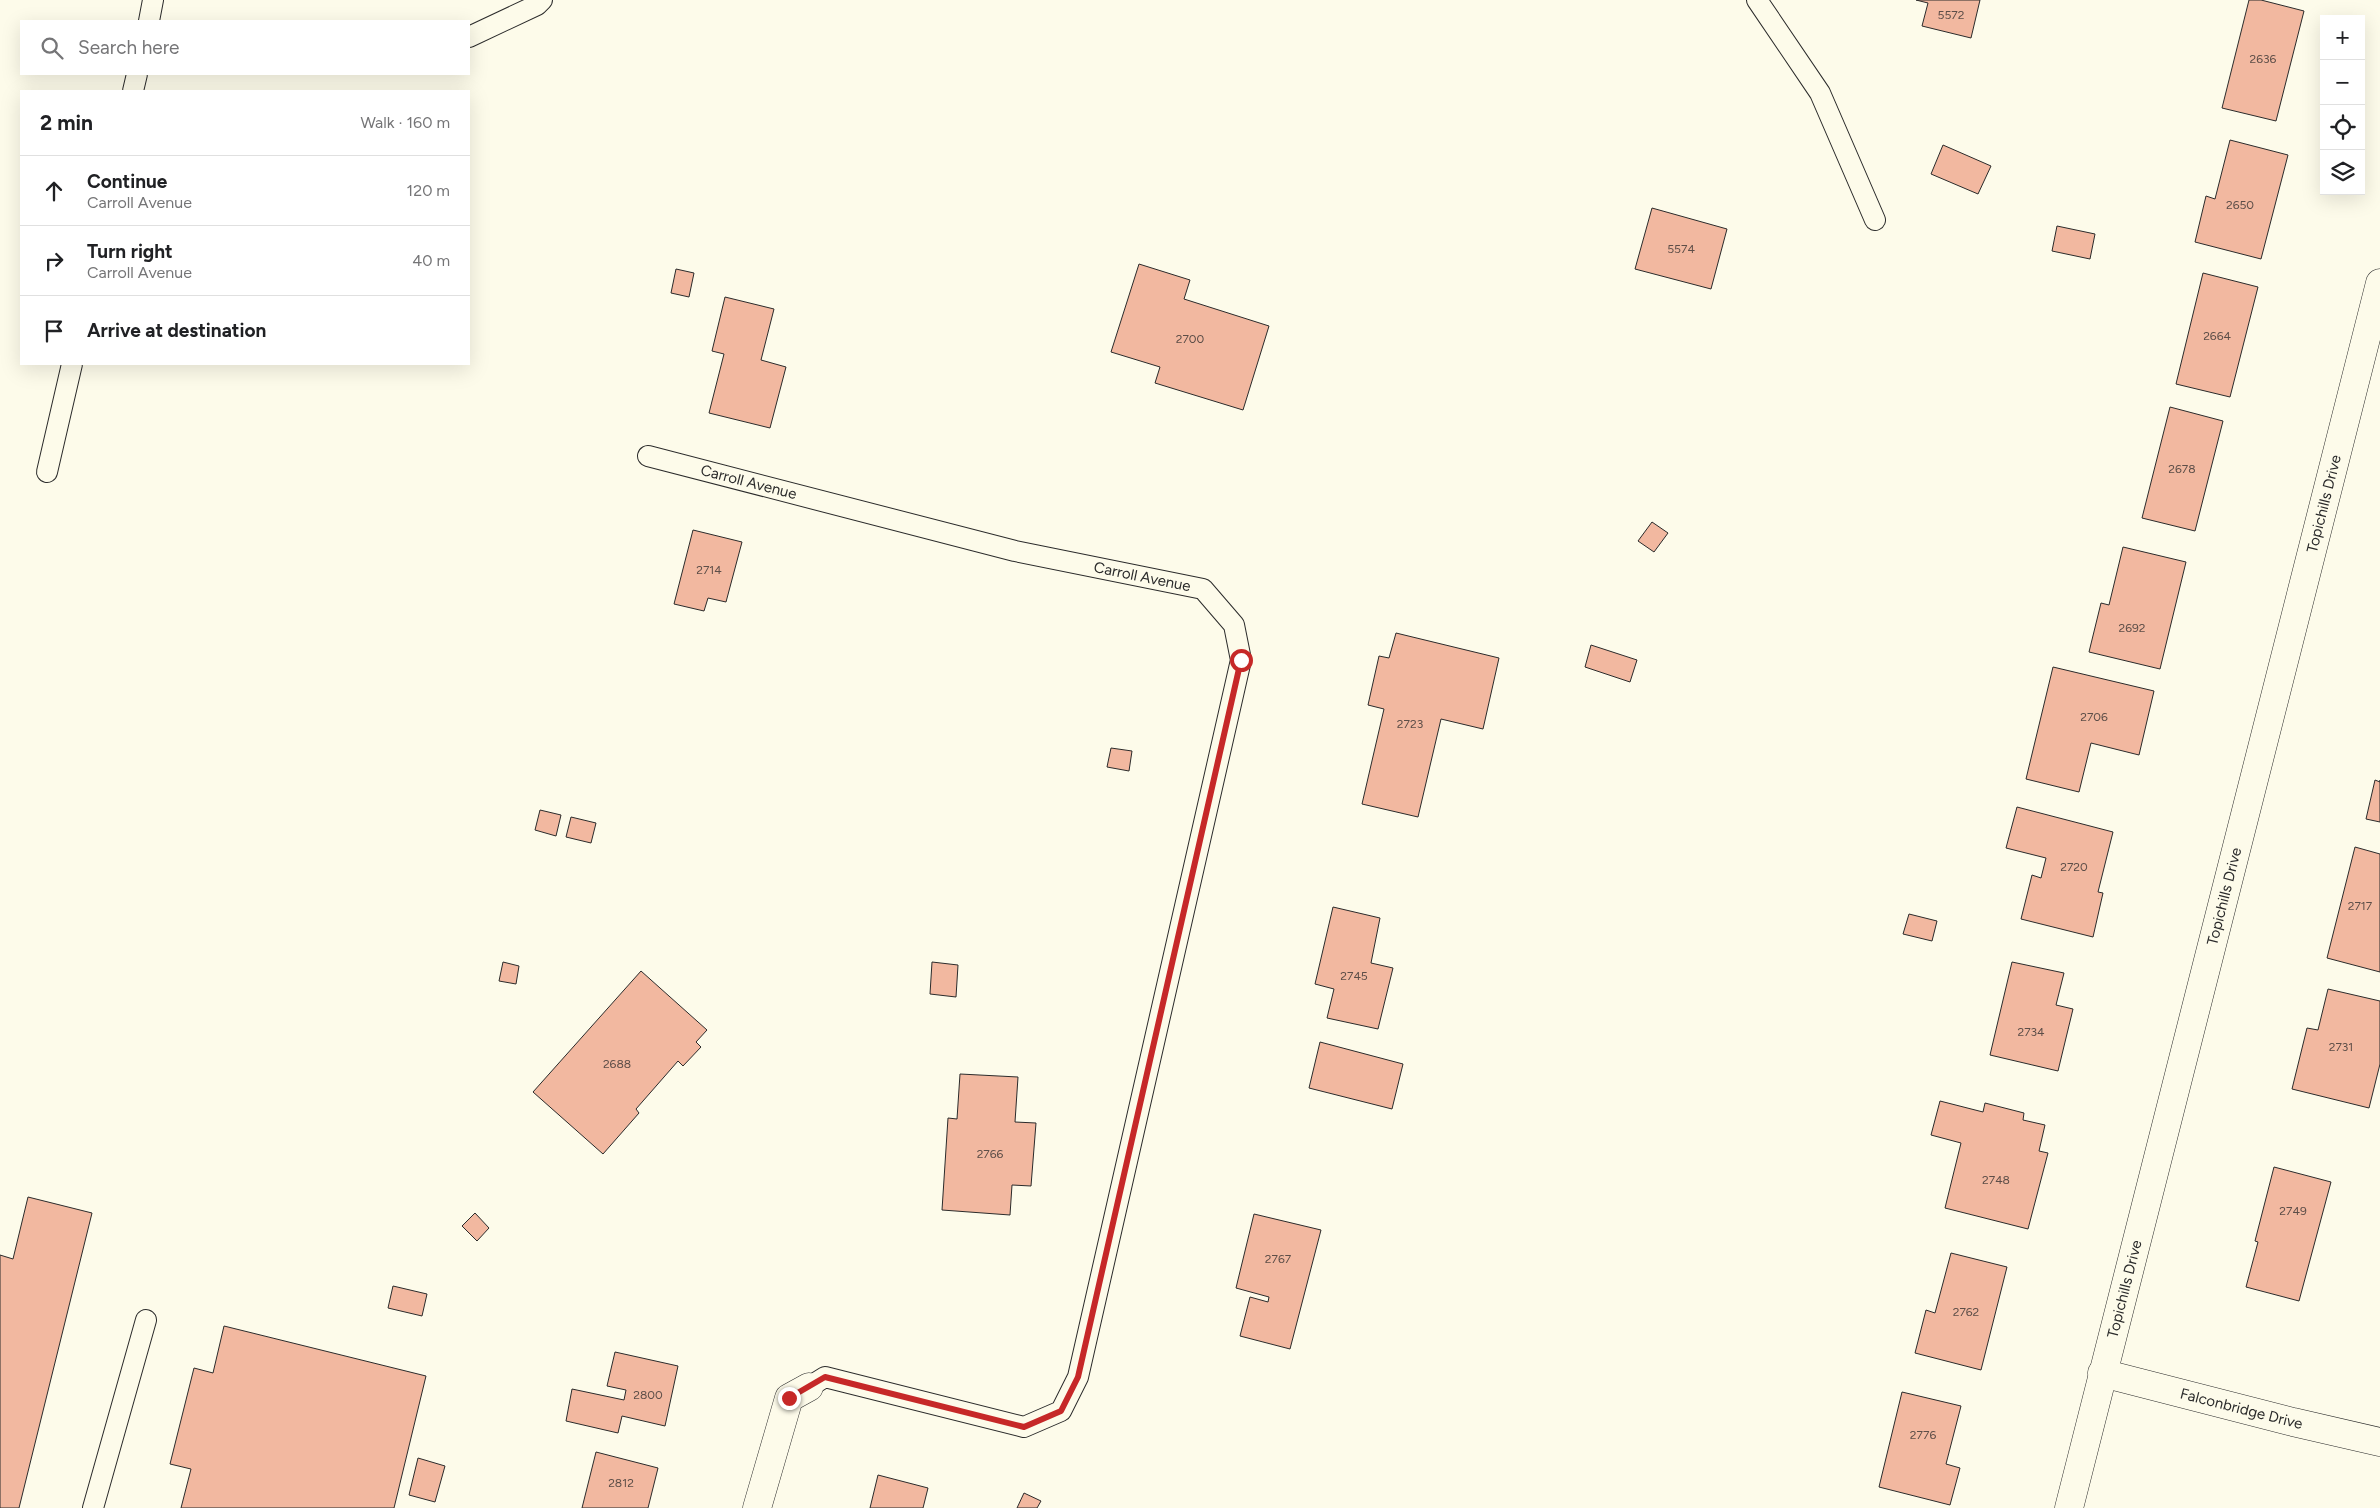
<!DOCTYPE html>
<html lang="en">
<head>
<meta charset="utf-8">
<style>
	:root { --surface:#fff; --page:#f2f2f2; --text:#202124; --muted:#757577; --line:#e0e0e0 }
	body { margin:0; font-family:Figtree,sans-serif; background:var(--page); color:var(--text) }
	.controls { position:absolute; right:15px; top:15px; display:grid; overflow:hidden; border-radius:0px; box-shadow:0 5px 20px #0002 }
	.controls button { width:45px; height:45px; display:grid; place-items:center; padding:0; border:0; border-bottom:1px solid var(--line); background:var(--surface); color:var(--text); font:25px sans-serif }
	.stop { position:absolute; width:15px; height:15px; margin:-11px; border:4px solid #c62828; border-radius:50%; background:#fff }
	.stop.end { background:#c62828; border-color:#fff; box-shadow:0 1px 5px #0008 }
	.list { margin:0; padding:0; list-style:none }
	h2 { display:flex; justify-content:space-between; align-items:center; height:65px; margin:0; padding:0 20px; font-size:21px }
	h2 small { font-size:16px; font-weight:400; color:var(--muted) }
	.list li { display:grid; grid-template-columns:32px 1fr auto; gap:15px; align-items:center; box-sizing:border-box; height:70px; padding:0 20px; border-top:1px solid var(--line) }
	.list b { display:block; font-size:19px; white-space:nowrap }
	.list p { margin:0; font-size:16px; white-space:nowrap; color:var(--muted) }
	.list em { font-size:16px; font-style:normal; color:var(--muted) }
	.icon { flex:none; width:28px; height:28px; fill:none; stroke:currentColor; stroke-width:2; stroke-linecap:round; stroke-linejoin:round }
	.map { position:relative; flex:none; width:2380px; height:1508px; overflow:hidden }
	.search { position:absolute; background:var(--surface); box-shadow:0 5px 20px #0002; left:20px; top:20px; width:450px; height:55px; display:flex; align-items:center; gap:12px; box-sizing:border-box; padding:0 18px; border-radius:0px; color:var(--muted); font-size:19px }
	.panel { position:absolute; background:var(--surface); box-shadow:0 5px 20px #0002; left:20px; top:90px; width:450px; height:275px; border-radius:0px }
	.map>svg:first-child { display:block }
</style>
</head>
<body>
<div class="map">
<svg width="2380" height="1508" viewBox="0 0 2380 1508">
	<rect width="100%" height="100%" fill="#fdfbea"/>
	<g fill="#f2b8a0" stroke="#2b2b2b">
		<path d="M 1916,0 L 1980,0 L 1971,38 L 1922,26 L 1928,3 Z"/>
		<path d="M 2249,0 L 2261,0 L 2304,11 L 2276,121 L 2222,108 Z"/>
		<path d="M 2230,140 L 2288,155 L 2261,259 L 2195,242 L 2206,196 L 2215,199 Z"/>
		<path d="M 1943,145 L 1991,166 L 1978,194 L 1931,174 Z"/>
		<path d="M 1652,208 L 1727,229 L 1711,289 L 1635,269 Z"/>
		<path d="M 2057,226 L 2095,234 L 2090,259 L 2052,251 Z"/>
		<path d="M 1139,264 L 1190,280 L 1184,299 L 1269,326 L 1243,410 L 1155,383 L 1160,367 L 1111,352 Z"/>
		<path d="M 676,269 L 694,273 L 689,297 L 671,293 Z"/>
		<path d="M 2203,273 L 2258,287 L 2230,397 L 2176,384 Z"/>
		<path d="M 725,297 L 774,309 L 761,360 L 786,367 L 770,428 L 709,413 L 724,354 L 712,351 Z"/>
		<path d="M 2170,407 L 2223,421 L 2195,531 L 2142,518 Z"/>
		<path d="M 1652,522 L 1668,533 L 1654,552 L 1638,541 Z"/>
		<path d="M 693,530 L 742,542 L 726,602 L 708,598 L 704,611 L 674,604 Z"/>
		<path d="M 2123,547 L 2186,562 L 2160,669 L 2089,652 L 2101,603 L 2109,605 Z"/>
		<path d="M 1396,633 L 1499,658 L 1483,729 L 1441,719 L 1418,817 L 1362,804 L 1384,709 L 1368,705 L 1379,656 L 1389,658 Z"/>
		<path d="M 1591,645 L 1637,660 L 1630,682 L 1585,667 Z"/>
		<path d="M 2053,667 L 2154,691 L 2139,755 L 2091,743 L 2079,792 L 2026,779 Z"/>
		<path d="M 1111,748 L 1132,751 L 1129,771 L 1107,767 Z"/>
		<path d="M 2375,780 L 2380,782 L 2380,780 L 2380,822 L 2366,819 Z"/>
		<path d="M 2017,807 L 2113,832 L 2098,892 L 2103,893 L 2093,937 L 2021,919 L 2032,875 L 2041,878 L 2046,858 L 2006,848 Z"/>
		<path d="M 540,810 L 561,815 L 556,836 L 535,830 Z"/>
		<path d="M 571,817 L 596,823 L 591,843 L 566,837 Z"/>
		<path d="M 2355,847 L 2380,854 L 2380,972 L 2327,958 Z"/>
		<path d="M 1333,907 L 1380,918 L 1371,963 L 1393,968 L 1378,1029 L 1327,1018 L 1334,989 L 1315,984 Z"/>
		<path d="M 1909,914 L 1937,921 L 1932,941 L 1903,934 Z"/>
		<path d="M 503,962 L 519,966 L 516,984 L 499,981 Z"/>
		<path d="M 932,962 L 958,965 L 956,997 L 930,994 Z"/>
		<path d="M 2012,962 L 2064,973 L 2056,1005 L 2073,1009 L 2058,1071 L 1990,1055 Z"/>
		<path d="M 641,971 L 707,1030 L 696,1042 L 701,1047 L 683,1066 L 678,1061 L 636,1109 L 639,1113 L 603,1154 L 533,1092 Z"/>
		<path d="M 2328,989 L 2380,1001 L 2380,1064 L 2369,1108 L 2292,1089 L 2307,1028 L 2318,1030 Z"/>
		<path d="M 1320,1042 L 1403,1064 L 1392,1109 L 1309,1088 Z"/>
		<path d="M 960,1074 L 1018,1077 L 1015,1122 L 1036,1123 L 1031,1186 L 1012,1185 L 1010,1215 L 942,1210 L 948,1118 L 957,1119 Z"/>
		<path d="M 1940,1101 L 1983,1112 L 1985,1103 L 2024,1113 L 2023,1120 L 2045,1125 L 2039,1151 L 2048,1153 L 2028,1229 L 1945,1208 L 1961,1143 L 1931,1135 Z"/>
		<path d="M 2274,1167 L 2331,1182 L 2299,1301 L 2246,1287 L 2258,1242 L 2255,1241 Z"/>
		<path d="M 28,1197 L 92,1213 L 19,1508 L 0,1508 L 0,1255 L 13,1259 Z"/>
		<path d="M 475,1213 L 489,1228 L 477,1241 L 462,1226 Z"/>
		<path d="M 1254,1214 L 1321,1230 L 1290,1349 L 1240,1336 L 1250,1297 L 1268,1302 L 1269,1297 L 1236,1288 Z"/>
		<path d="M 1951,1253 L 2007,1267 L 1981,1370 L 1915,1353 L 1926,1310 L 1935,1313 Z"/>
		<path d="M 393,1286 L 427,1294 L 422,1316 L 388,1308 Z"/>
		<path d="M 224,1326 L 426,1376 L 394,1508 L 181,1508 L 191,1469 L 170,1464 L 194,1368 L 213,1373 Z"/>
		<path d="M 615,1352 L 678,1366 L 665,1426 L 622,1416 L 618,1433 L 566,1421 L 572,1389 L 624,1400 L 626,1390 L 607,1386 Z"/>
		<path d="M 1902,1392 L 1961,1406 L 1946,1464 L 1960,1468 L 1950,1505 L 1879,1487 Z"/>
		<path d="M 596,1452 L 658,1468 L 648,1508 L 582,1508 Z"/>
		<path d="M 418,1458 L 445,1466 L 435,1502 L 409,1495 Z"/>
		<path d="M 878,1475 L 928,1488 L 923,1508 L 870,1508 Z"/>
		<path d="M 1024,1493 L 1041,1501 L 1037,1508 L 1017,1508 Z"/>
	</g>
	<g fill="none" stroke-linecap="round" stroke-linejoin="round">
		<g stroke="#2b2b2b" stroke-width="22">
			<g id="lane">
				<path d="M 1757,0 L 1820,93 L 1875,220"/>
				<path d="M 149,21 L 153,0"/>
				<path d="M 469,37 L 537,5 L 542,0"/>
				<path d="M 133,91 L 137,74"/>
				<path id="s1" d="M 648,456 L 1015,551 L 1203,589 L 1234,625 L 1241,660 L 1078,1377 L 1061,1411 L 1024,1427 L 825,1377 L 809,1387"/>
				<path d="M 47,472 L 72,364"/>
				<path d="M 93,1508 L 146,1320"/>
			</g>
		</g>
		<g stroke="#2b2b2b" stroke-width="29">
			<g id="street">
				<path id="s2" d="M 2102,1373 L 2293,1422 L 2380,1442"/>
				<path d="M 757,1508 L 789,1398 L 809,1387"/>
				<path id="s3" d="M 2069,1508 L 2380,283"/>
			</g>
		</g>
		<use href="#lane" stroke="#fdfbea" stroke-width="20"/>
		<use href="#street" stroke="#fdfbea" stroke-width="28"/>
	</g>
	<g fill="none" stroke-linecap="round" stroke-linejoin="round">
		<path stroke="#c62828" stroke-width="6" d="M 789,1398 L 825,1377 L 1024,1427 L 1061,1411 L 1078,1377 L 1241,660"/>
	</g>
	<g text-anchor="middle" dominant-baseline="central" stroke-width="4" stroke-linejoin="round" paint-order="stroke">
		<g font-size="12" fill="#5d4e48">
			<text x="1951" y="15">5572</text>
			<text x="2263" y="59">2636</text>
			<text x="2240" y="205">2650</text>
			<text x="1681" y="249">5574</text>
			<text x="2217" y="336">2664</text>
			<text x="1190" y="339">2700</text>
			<text x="2182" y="469">2678</text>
			<text x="709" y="570">2714</text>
			<text x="2132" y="628">2692</text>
			<text x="2094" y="717">2706</text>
			<text x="1410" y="724">2723</text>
			<text x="2074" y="867">2720</text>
			<text x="2360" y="906">2717</text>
			<text x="1354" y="976">2745</text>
			<text x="2031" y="1032">2734</text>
			<text x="2341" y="1047">2731</text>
			<text x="617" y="1064">2688</text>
			<text x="990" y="1154">2766</text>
			<text x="1996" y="1180">2748</text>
			<text x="2293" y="1211">2749</text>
			<text x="1278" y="1259">2767</text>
			<text x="1966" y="1312">2762</text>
			<text x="648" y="1395">2800</text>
			<text x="1923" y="1435">2776</text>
			<text x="621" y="1483">2812</text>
		</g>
		<g font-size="15" fill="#2b2b2b" stroke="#fdfbea">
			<text stroke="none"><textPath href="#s1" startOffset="104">Carroll Avenue</textPath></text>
			<text stroke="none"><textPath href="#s3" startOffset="1036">Topichills Drive</textPath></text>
			<text stroke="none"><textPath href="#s1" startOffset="509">Carroll Avenue</textPath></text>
			<text stroke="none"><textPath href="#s3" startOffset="631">Topichills Drive</textPath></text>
			<text stroke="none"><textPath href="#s3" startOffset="226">Topichills Drive</textPath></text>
			<text stroke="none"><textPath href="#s2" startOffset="144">Falconbridge Drive</textPath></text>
		</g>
	</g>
</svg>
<div class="controls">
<button>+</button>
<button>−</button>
<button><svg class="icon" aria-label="locate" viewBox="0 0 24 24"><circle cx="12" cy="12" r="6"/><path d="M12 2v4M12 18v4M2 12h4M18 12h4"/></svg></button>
<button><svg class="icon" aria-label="layers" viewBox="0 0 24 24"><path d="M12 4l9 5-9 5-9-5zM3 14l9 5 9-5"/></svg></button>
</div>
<div class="stop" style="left:1241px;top:660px"></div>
<div class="stop end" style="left:789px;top:1398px"></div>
<div class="search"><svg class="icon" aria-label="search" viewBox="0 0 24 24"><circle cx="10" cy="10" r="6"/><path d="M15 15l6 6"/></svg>Search here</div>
<section class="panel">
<h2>2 min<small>Walk · 160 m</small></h2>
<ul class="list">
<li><svg class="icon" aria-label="ahead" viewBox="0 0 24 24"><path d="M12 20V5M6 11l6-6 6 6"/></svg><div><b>Continue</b><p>Carroll Avenue</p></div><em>120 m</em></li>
<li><svg class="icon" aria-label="right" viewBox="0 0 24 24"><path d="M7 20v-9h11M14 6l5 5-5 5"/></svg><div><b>Turn right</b><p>Carroll Avenue</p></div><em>40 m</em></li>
<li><svg class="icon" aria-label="arrive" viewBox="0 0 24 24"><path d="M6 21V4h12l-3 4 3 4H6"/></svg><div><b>Arrive at destination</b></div></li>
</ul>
</section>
</div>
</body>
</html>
